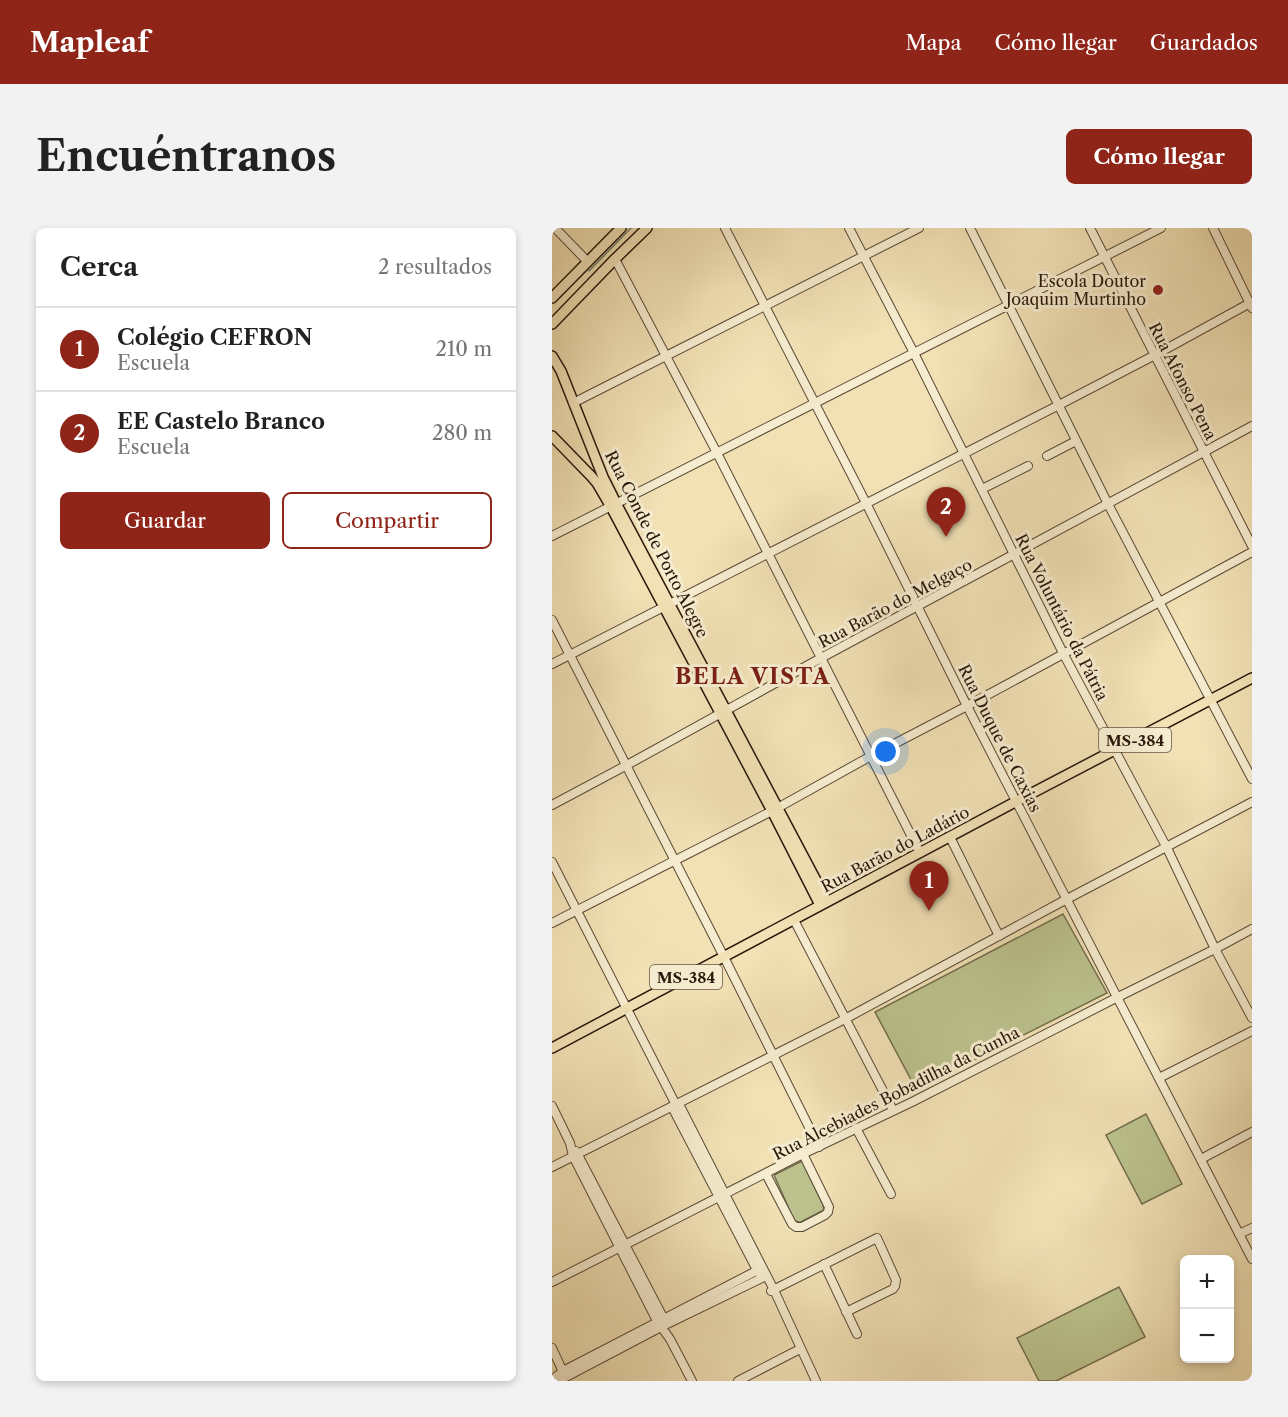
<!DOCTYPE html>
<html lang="es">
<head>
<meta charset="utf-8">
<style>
	:root { --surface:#fff; --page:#f2f2f2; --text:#222; --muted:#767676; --line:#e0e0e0; --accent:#8f2418 }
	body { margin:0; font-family:"Libre Caslon Text",serif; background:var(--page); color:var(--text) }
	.controls { position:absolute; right:18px; bottom:18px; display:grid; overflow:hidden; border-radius:9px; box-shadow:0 3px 9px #0003 }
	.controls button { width:54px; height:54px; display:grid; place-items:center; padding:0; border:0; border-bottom:2px solid var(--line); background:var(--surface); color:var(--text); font:30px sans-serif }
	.you { position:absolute; left:334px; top:524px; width:21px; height:21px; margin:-15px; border:4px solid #fff; border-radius:50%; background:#1a73e8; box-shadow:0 0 0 9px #1a73e833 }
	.badge { display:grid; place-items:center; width:39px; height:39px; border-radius:50%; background:var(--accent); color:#fff; font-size:20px; font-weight:700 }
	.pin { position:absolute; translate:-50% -50px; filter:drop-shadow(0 2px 3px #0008) }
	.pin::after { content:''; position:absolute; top:32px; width:21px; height:18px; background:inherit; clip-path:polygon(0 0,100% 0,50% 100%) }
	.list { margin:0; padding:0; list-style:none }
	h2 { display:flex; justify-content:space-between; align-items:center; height:78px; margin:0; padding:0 24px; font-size:26px }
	h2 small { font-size:20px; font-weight:400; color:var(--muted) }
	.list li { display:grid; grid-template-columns:39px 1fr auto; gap:18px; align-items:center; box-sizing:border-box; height:84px; padding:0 24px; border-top:2px solid var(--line) }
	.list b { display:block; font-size:22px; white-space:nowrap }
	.list p { margin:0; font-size:20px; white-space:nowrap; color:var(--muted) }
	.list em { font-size:20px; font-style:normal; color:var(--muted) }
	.actions { display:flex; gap:12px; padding:18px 24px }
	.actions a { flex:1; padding:14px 0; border:2px solid var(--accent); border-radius:9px; text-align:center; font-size:21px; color:var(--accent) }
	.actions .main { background:var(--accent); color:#fff }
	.map { position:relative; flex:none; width:700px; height:1153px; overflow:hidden; border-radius:9px }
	header { display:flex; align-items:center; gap:36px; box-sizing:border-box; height:84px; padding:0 30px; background:var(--accent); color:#fff }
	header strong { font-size:28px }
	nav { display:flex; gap:33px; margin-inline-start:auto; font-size:21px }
	.intro { display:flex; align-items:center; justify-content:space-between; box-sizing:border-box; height:144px; padding:0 36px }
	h1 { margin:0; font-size:42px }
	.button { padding:15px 27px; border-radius:9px; background:var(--accent); color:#fff; font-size:21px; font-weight:700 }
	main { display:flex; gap:36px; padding:0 36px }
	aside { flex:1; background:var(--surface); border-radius:9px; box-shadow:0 3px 9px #0003 }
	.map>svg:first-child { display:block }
</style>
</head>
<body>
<header>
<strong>Mapleaf</strong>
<nav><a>Mapa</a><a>Cómo llegar</a><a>Guardados</a></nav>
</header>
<div class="intro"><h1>Encuéntranos</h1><a class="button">Cómo llegar</a></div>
<main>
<aside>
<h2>Cerca<small>2 resultados</small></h2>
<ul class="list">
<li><span class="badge">1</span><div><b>Colégio CEFRON</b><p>Escuela</p></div><em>210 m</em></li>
<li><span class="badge">2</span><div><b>EE Castelo Branco</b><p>Escuela</p></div><em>280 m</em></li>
</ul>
<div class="actions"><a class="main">Guardar</a><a>Compartir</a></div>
</aside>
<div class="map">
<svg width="700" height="1153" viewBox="0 0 700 1153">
	<rect width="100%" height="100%" fill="#f1e1b5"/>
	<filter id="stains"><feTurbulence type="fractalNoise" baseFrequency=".00333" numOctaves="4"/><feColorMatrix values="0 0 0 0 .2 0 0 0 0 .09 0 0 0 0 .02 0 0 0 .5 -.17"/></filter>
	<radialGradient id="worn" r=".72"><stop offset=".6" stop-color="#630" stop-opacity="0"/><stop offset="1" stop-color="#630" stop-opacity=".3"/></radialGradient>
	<g fill="#bbc28d" stroke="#726c4c" stroke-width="1.5">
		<path d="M 511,686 L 555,765 L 364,861 L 323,784 Z"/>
		<path d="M 594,886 L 630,956 L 590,976 L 554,907 Z"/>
		<path d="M 250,933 L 271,977 L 272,982 L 249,994 L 246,994 L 242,992 L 222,947 Z"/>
		<path d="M 567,1059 L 593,1109 L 504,1153 L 487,1153 L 465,1110 Z"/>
	</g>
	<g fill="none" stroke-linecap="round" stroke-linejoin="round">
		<path stroke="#6d7a6e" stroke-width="1.5" d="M 37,43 L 79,0"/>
		<g stroke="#5a4935" stroke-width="10">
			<g id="minor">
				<path d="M 3,0 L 36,34"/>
				<path d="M 173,0 L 314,275 L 415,478 L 700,1031"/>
				<path d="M 297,0 L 362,125 L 511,425 L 615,620 L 663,721 L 700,790"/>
				<path d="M 418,0 L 556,276 L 700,551"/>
				<path d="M 538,0 L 700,318"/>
				<path d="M 661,0 L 700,80"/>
				<path d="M 63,31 L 165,225 L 368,625"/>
				<path d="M 21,175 L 367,0"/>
				<path d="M 495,228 L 524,213"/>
				<path d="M 430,261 L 476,238"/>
				<path d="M 0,308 L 609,0"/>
				<path d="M 0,392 L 172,729 L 267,919"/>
				<path d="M 0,436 L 507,177 L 603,127 L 700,74"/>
				<path d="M 0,577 L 75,537 L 269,430 L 700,198"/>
				<path d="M 398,609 L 447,708"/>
				<path d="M 0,634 L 123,875 L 128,878 L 222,1062 L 264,1153"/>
				<path d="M 242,692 L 341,882"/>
				<path d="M 0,695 L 220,583 L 319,528 L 415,478 L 700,324"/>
				<path d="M 607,850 L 700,803"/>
				<path d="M 123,875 L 121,881 L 206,1044"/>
				<path d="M 0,878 L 18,915 L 21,928 L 105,1093 L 118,1111 L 140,1153"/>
				<path d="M 304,900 L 339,966"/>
				<path d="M 24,923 L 113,1093"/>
				<path d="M 649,931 L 700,904"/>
				<path d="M 0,939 L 293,791 L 515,671 L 700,574"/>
				<path d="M 214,946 L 240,996 L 244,999 L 250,999 L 273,987 L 276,984 L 277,979 L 251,926"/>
				<path d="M 687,1006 L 700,1000"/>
				<path d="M 272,1036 L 305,1106"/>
				<path d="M 0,1054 L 251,926 L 360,874 L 566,769 L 663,721 L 700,701"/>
				<path d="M 219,1063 L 325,1010 L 344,1052 L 343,1058 L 341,1061 L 294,1084"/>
				<path d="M 0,1120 L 12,1146"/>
				<path d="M 4,1150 L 14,1149 L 109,1099 L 214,1048"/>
				<path d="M 0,1152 L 11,1143 L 210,1040"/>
				<path d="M 186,1153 L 248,1121"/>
			</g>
		</g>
		<g stroke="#28160a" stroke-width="12">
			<g id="major">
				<path d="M 0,70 L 69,0"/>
				<path d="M 0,96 L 63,31 L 95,0"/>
				<path d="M 0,128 L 9,143 L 51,249 L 65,277 L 275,673"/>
				<path d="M 0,208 L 39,248 L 45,255 L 59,279 L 220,583 L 268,677"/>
				<path d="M 0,820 L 465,573 L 700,450"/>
			</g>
		</g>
		<use href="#minor" stroke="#f6eccf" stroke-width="8"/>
		<use href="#major" stroke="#f1e1b5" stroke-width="9"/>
	</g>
	<circle fill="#8f2418" stroke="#f6eccf" stroke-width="2" cx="606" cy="62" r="6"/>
	<g text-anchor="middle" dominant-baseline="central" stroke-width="6" stroke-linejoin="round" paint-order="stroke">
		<g fill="#f6eccf" stroke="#665645" stroke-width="1.5">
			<rect x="547" y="500" width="72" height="24" rx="4.5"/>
			<rect x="98" y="737" width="72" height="24" rx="4.5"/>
		</g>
		<g font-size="15" font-weight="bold" fill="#28160a">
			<text x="583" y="512">MS-384</text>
			<text x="134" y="749">MS-384</text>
		</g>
		<g font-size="16" fill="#28160a" stroke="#f6eccf" text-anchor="end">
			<text x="594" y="53">Escola Doutor<tspan x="594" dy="18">Joaquim Murtinho</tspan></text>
		</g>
		<g font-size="16" fill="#28160a" stroke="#f6eccf">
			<text transform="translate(631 153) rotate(63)">Rua Afonso Pena</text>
			<text transform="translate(105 316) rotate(63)">Rua Conde de Porto Alegre</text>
			<text transform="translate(343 375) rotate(-28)">Rua Barão do Melgaço</text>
			<text transform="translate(510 389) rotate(63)">Rua Voluntário da Pátria</text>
			<text transform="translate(448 510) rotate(63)">Rua Duque de Caxias</text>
			<text transform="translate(343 621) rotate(-28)">Rua Barão do Ladário</text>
			<text transform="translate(344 865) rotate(-27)">Rua Alcebiades Bobadilha da Cunha</text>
		</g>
		<g font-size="22" font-weight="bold" letter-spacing="1.5" fill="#7a1f14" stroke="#f6eccf">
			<text x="201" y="448">BELA VISTA</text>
		</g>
	</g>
	<rect width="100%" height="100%" filter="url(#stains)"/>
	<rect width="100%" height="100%" fill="url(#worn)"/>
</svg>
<div class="controls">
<button>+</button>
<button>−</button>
</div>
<div class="you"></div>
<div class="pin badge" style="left:377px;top:683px">1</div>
<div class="pin badge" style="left:394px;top:309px">2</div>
</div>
</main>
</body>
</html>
